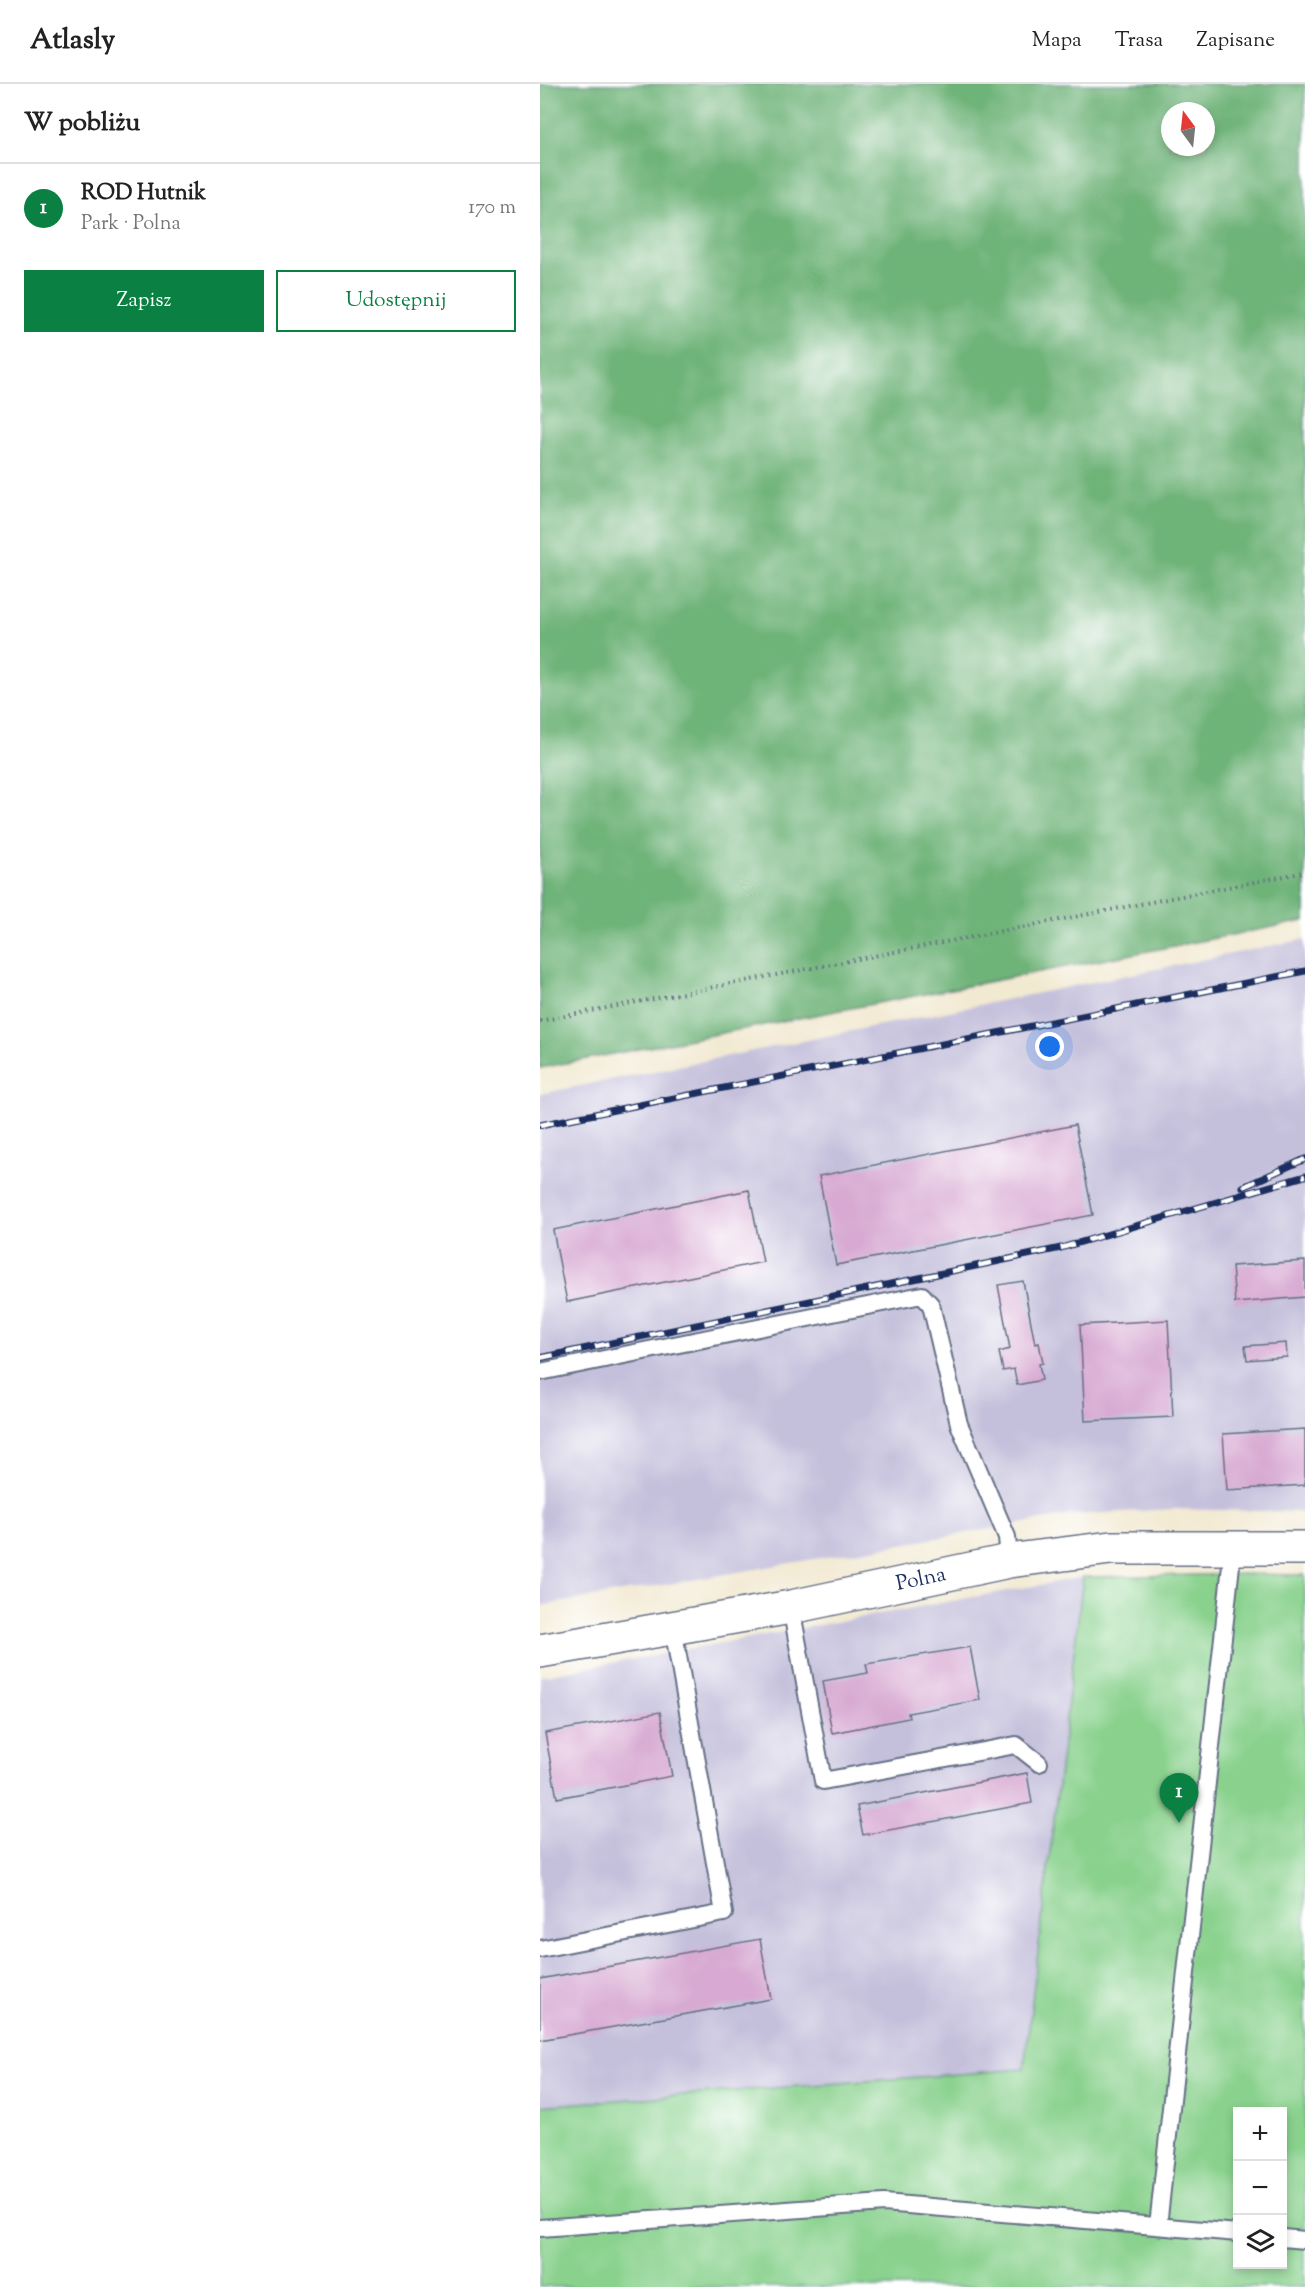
<!DOCTYPE html>
<html lang="pl">
<head>
<meta charset="utf-8">
<style>
	:root { --surface:#fff; --page:#f2f2f2; --text:#222; --muted:#767676; --line:#e0e0e0; --accent:#0b8043 }
	body { margin:0; font-family:"Sorts Mill Goudy",serif; background:var(--page); color:var(--text) }
	.controls { position:absolute; right:18px; bottom:18px; display:grid; overflow:hidden; border-radius:0px; box-shadow:0 3px 9px #0003 }
	.controls button { width:54px; height:54px; display:grid; place-items:center; padding:0; border:0; border-bottom:2px solid var(--line); background:var(--surface); color:var(--text); font:30px sans-serif }
	.compass { position:absolute; left:621px; top:18px; width:54px; height:54px; border-radius:50%; background:var(--surface); box-shadow:0 3px 9px #0003; rotate:345deg }
	.you { position:absolute; left:510px; top:963px; width:21px; height:21px; margin:-15px; border:4px solid #fff; border-radius:50%; background:#1a73e8; box-shadow:0 0 0 9px #1a73e833 }
	.badge { display:grid; place-items:center; width:39px; height:39px; border-radius:50%; background:var(--accent); color:#fff; font-size:20px; font-weight:700 }
	.pin { position:absolute; translate:-50% -50px; filter:drop-shadow(0 2px 3px #0008) }
	.pin::after { content:''; position:absolute; top:32px; width:21px; height:18px; background:inherit; clip-path:polygon(0 0,100% 0,50% 100%) }
	.list { margin:0; padding:0; list-style:none }
	h2 { display:flex; justify-content:space-between; align-items:center; height:78px; margin:0; padding:0 24px; font-size:26px }
	h2 small { font-size:20px; font-weight:400; color:var(--muted) }
	.list li { display:grid; grid-template-columns:39px 1fr auto; gap:18px; align-items:center; box-sizing:border-box; height:90px; padding:0 24px; border-top:2px solid var(--line) }
	.list b { display:block; font-size:22px; white-space:nowrap }
	.list p { margin:0; font-size:20px; white-space:nowrap; color:var(--muted) }
	.list em { font-size:20px; font-style:normal; color:var(--muted) }
	.actions { display:flex; gap:12px; padding:18px 24px }
	.actions a { flex:1; padding:14px 0; border:2px solid var(--accent); border-radius:0px; text-align:center; font-size:21px; color:var(--accent) }
	.actions .main { background:var(--accent); color:#fff }
	.icon { flex:none; width:33px; height:33px; fill:none; stroke:currentColor; stroke-width:2; stroke-linecap:round; stroke-linejoin:round }
	.map { position:relative; flex:none; width:765px; height:2203px; overflow:hidden }
	header { display:flex; align-items:center; gap:36px; box-sizing:border-box; height:84px; padding:0 30px; background:var(--surface); border-bottom:2px solid var(--line) }
	header strong { font-size:28px }
	nav { display:flex; gap:33px; margin-inline-start:auto; font-size:21px }
	main { display:flex }
	aside { flex:1; background:var(--surface) }
	.map>svg:first-child { display:block }
</style>
</head>
<body>
<header>
<strong>Atlasly</strong>
<nav><a>Mapa</a><a>Trasa</a><a>Zapisane</a></nav>
</header>
<main>
<aside>
<h2>W pobliżu<small></small></h2>
<ul class="list">
<li><span class="badge">1</span><div><b>ROD Hutnik</b><p>Park · Polna</p></div><em>170 m</em></li>
</ul>
<div class="actions"><a class="main">Zapisz</a><a>Udostępnij</a></div>
</aside>
<div class="map">
<svg width="765" height="2203" viewBox="0 0 765 2203">
	<rect width="100%" height="100%" fill="#fff"/>
	<filter id="ink" filterUnits="userSpaceOnUse"><feTurbulence type="fractalNoise" baseFrequency=".0167" numOctaves="2"/><feDisplacementMap in="SourceGraphic" scale="12" xChannelSelector="R" yChannelSelector="G"/><feConvolveMatrix kernelMatrix="1 2 1 2 8 2 1 2 1" color-interpolation-filters="sRGB"/></filter>
	<filter id="wash" filterUnits="userSpaceOnUse"><feTurbulence type="fractalNoise" baseFrequency=".008" numOctaves="4" result="noise"/><feDisplacementMap in="SourceGraphic" scale="24" xChannelSelector="R" yChannelSelector="G"/><feGaussianBlur stdDeviation="1.35" result="paint"/><feColorMatrix in="noise" values="0 0 0 0 0 0 0 0 0 0 0 0 0 0 0 0 0 1.4 0 .05"/><feComposite in="paint" operator="in"/></filter>
	<g filter="url(#wash)">
		<rect width="100%" height="100%" fill="#f2e9d1"/>
		<g fill="#c4c0db">
			<path d="M 765,855 L 765,1428 L 633,1425 L 531,1431 L 0,1522 L 0,1010 Z"/>
			<path d="M 543,1493 L 484,1985 L 0,2022 L 0,1592 Z"/>
		</g>
		<path fill="#89d18d" stroke="#528076" stroke-width="1.5" fill-rule="evenodd" d="M 710,1490 L 765,1491 L 765,2203 L 0,2203 L 0,2022 L 484,1985 L 543,1493 ZM 698,2028 L 742,2028 L 742,2180 L 698,2180 Z"/>
		<path fill="#6eb378" stroke="#44716b" stroke-width="1.5" fill-rule="evenodd" d="M 0,0 L 765,0 L 765,837 L 0,984 ZM 630,27 L 666,27 L 666,63 L 630,63 Z"/>
		<g id="blocks">
			<g fill="#d8aad3">
				<path d="M 535,1041 L 553,1131 L 296,1181 L 279,1092 Z"/>
				<path d="M 209,1106 L 223,1178 L 27,1218 L 13,1146 Z"/>
				<path d="M 765,1177 L 765,1213 L 695,1219 L 692,1182 Z"/>
				<path d="M 483,1197 L 495,1260 L 499,1259 L 503,1279 L 499,1280 L 502,1296 L 477,1301 L 474,1285 L 463,1287 L 459,1268 L 470,1265 L 458,1201 Z"/>
				<path d="M 628,1236 L 633,1333 L 545,1337 L 540,1241 Z"/>
				<path d="M 746,1259 L 747,1273 L 707,1276 L 705,1262 Z"/>
				<path d="M 765,1345 L 765,1401 L 687,1406 L 683,1350 Z"/>
				<path d="M 430,1563 L 440,1616 L 368,1629 L 369,1634 L 292,1649 L 283,1597 L 328,1589 L 326,1580 Z"/>
				<path d="M 120,1628 L 132,1692 L 17,1714 L 5,1649 Z"/>
				<path d="M 487,1689 L 492,1719 L 323,1751 L 317,1722 Z"/>
				<path d="M 220,1855 L 231,1915 L 0,1956 L 0,1895 Z"/>
			</g>
		</g>
	</g>
	<g filter="url(#ink)">
		<use href="#blocks" fill-opacity="0" stroke="#667086" stroke-width="1.5"/>
		<g fill="none" stroke-linecap="round" stroke-linejoin="round">
			<g stroke="#667086" stroke-width="20">
				<g id="lane">
					<path d="M 0,1288 L 382,1211 L 391,1221 L 419,1340 L 467,1453 L 469,1477"/>
					<path d="M 251,1523 L 283,1697 L 476,1661 L 499,1679"/>
					<path d="M 0,1865 L 184,1829 L 133,1544"/>
					<path d="M 618,2142 L 693,1463"/>
					<path d="M 0,2144 L 344,2119 L 698,2149"/>
					<path d="M 742,2154 L 765,2156"/>
				</g>
			</g>
			<g stroke="#667086" stroke-width="36">
				<path id="secondary" d="M 0,1567 L 251,1523 L 469,1477 L 571,1464 L 765,1464"/>
			</g>
			<path stroke="#667086" stroke-width="4" stroke-dasharray="1.5 4.5" stroke-linecap="butt" d="M 0,937 L 765,788"/>
			<use href="#lane" stroke="#fff" stroke-width="16"/>
			<use href="#secondary" stroke="#fff" stroke-width="33"/>
			<g stroke="#1b2f5e" stroke-width="7">
				<g id="rail">
					<path d="M 0,1041 L 765,887"/>
					<path d="M 703,1103 L 765,1075"/>
					<path d="M 0,1274 L 521,1164 L 765,1092"/>
				</g>
			</g>
			<use href="#rail" stroke="#fff" stroke-width="4.5" stroke-dasharray="14" stroke-linecap="butt"/>
		</g>
	</g>
	<g text-anchor="middle" dominant-baseline="central" stroke-width="6" stroke-linejoin="round" paint-order="stroke">
		<g font-size="21" fill="#1b2f5e" stroke="#fff">
			<text transform="translate(381 1496) rotate(-12)">Polna</text>
		</g>
	</g>
</svg>
<div class="controls">
<button>+</button>
<button>−</button>
<button><svg class="icon" aria-label="layers" viewBox="0 0 24 24"><path d="M12 4l9 5-9 5-9-5zM3 14l9 5 9-5"/></svg></button>
</div>
<svg class="compass" viewBox="-18 -18 36 36"><path d="M0-13l5 13h-10z" fill="#e53935"/><path d="M0 13l5-13h-10z" fill="#767676"/></svg>
<div class="you"></div>
<div class="pin badge" style="left:639px;top:1739px">1</div>
</div>
</main>
</body>
</html>
